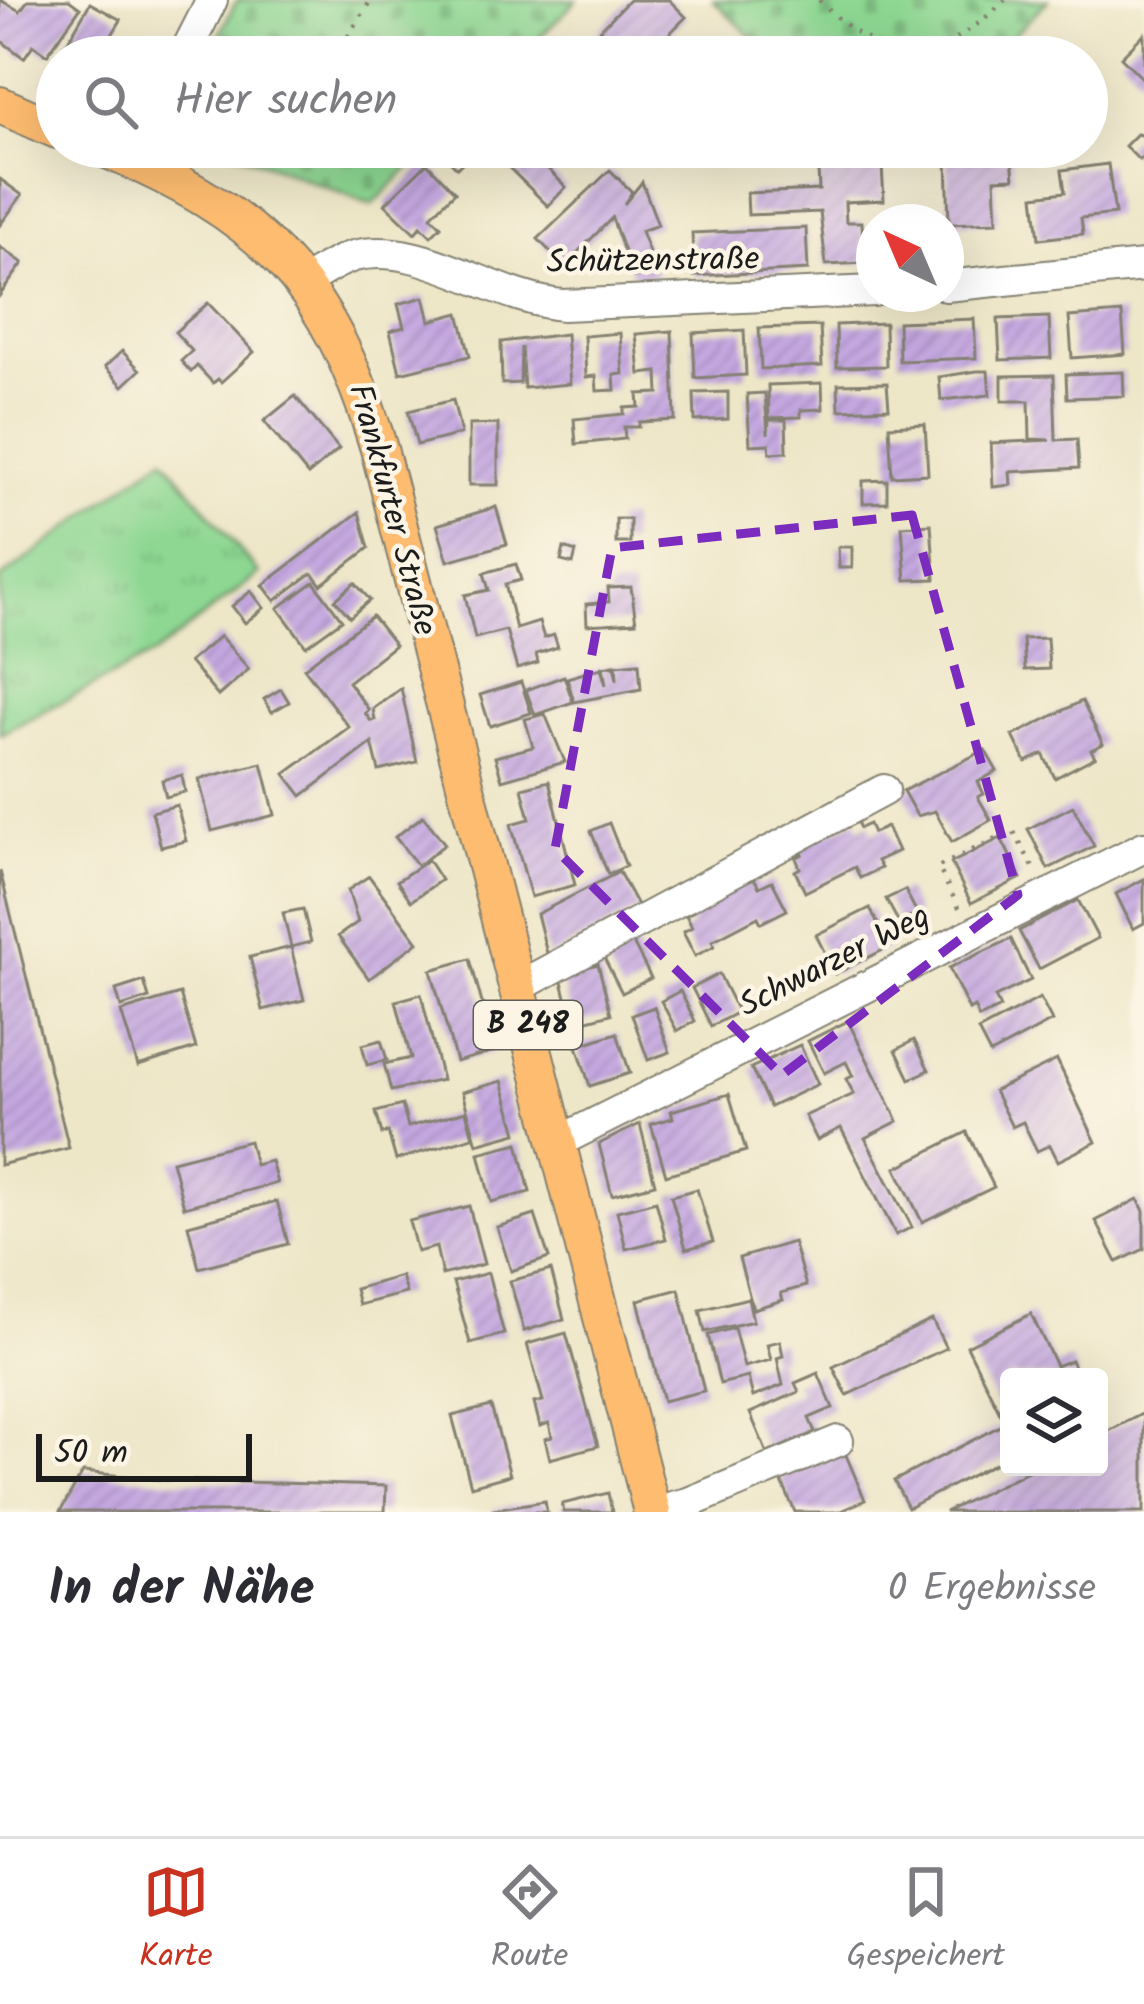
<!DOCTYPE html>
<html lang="de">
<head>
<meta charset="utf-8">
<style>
	:root { --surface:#fff; --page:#f7f7f7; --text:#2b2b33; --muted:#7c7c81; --line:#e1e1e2; --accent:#c8321e }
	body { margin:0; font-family:Kalam,sans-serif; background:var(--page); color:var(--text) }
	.controls { position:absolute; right:36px; bottom:36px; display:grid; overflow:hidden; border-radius:12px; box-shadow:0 12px 48px #0002 }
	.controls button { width:108px; height:108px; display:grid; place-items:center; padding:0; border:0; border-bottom:3px solid var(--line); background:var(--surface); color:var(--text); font:60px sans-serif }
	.compass { position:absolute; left:856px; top:204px; width:108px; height:108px; border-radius:50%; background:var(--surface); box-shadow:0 12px 48px #0002; rotate:316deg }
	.scale { position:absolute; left:36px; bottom:30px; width:216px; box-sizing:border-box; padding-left:12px; border:6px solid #1c1c1c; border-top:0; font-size:33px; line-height:42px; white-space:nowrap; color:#1c1c1c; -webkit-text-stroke:9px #fcf5e5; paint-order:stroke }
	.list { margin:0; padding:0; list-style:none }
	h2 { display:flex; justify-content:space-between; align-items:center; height:156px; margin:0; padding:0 48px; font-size:51px }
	h2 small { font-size:39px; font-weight:400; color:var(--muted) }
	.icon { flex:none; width:66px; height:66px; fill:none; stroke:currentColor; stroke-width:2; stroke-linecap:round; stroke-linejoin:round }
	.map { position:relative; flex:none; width:1144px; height:1512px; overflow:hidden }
	.search { position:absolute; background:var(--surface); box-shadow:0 12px 48px #0002; left:36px; right:36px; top:36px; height:132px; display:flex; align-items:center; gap:30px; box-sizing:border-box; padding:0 42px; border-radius:66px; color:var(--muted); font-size:45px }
	.sheet { height:324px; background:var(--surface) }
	nav { display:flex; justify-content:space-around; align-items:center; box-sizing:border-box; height:168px; border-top:3px solid var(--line); background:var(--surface); font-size:33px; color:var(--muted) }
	nav a { display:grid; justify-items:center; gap:6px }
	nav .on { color:var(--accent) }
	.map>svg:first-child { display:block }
</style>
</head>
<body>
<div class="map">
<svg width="1144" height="1512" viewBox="0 0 1144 1512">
	<defs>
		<pattern id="grass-tufts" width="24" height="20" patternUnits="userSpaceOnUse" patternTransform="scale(3)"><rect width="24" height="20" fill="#8dd792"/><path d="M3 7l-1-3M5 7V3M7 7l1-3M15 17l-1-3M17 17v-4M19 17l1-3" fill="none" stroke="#79b87d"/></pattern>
		<pattern id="cemetery-stones" width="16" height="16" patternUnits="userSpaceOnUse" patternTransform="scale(3)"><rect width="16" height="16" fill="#8dd792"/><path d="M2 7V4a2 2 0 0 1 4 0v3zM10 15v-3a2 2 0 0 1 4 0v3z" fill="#79b87d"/></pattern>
		<pattern id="building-hatch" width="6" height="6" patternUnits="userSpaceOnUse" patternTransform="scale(3)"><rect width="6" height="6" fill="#c4a7e0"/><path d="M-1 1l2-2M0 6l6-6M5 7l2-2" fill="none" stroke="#a88fc0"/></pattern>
	</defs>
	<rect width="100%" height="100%" fill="#fcf5e5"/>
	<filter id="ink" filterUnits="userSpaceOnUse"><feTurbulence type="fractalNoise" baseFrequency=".00833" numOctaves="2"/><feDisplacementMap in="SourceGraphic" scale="24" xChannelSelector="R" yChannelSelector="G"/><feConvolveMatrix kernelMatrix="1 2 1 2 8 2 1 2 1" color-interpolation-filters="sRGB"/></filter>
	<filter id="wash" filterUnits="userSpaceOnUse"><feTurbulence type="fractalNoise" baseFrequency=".004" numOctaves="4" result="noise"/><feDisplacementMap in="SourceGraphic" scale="48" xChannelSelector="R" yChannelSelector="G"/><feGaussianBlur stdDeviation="2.7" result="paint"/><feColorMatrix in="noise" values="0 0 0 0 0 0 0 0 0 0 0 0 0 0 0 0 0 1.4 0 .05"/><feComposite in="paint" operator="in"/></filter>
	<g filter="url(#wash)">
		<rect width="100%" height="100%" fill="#ede6c7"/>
		<path fill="url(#grass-tufts)" stroke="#547a57" stroke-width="3" d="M 164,457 L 259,574 L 156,653 L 0,734 L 0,579 Z"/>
		<g fill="url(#cemetery-stones)" stroke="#547a57" stroke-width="3">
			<path d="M 237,0 L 577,0 L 520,57 L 208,57 Z"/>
			<path d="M 713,0 L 1048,0 L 992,57 L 773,57 Z"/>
			<path d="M 223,147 L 430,147 L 372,205 Z"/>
		</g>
		<g id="blocks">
			<g fill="url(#building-hatch)">
				<path d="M 0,0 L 20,11 L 28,0 L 69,0 L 80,8 L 47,55 L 33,45 L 24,58 L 0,40 Z"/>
				<path d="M 629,0 L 669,0 L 686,17 L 646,57 L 624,57 L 598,32 Z"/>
				<path d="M 90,3 L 121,20 L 110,38 L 121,45 L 114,57 L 59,57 Z"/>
				<path d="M 1144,34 L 1144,80 L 1121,57 Z"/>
				<path d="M 57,61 L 57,91 L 44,83 Z"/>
				<path d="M 1137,134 L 1144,136 L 1144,155 L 1139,160 L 1125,146 Z"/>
				<path d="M 443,147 L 478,147 L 457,168 L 439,150 Z"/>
				<path d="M 498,147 L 526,147 L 566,187 L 548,206 L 493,152 Z"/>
				<path d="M 994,157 L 1012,158 L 1014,178 L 995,179 L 997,222 L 949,224 L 947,159 Z"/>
				<path d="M 427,163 L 455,192 L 431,216 L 441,226 L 431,236 L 421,226 L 415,233 L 385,204 Z"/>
				<path d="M 1108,164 L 1115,214 L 1081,218 L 1083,234 L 1039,239 L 1034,196 L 1065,192 L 1062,170 Z"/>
				<path d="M 882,166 L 884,200 L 845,202 L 846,222 L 862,222 L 864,263 L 826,265 L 820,212 L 748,215 L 747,193 L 819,190 L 818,169 Z"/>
				<path d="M 610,170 L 632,192 L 624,204 L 642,182 L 658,225 L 641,231 L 657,275 L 633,277 L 612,218 L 564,266 L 538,239 Z"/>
				<path d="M 0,179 L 22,195 L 0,225 Z"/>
				<path d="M 908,213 L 909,222 L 883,222 L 882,215 Z"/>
				<path d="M 806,228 L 808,270 L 694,276 L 692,233 Z"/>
				<path d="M 0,247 L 23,263 L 0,295 Z"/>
				<path d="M 424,297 L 430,321 L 459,313 L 470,356 L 400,373 L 390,331 L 404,327 L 398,304 Z"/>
				<path d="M 208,303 L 254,352 L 221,382 L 218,379 L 213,383 L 197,366 L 191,372 L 181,361 L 192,351 L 175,332 Z"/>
				<path d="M 1122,313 L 1125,354 L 1072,358 L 1069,317 Z"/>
				<path d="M 1049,317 L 1051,358 L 1000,360 L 998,319 Z"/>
				<path d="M 974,319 L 976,358 L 899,361 L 898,322 Z"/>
				<path d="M 885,323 L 886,366 L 837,367 L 836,325 Z"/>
				<path d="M 820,326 L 822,366 L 761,369 L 759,328 Z"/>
				<path d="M 744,330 L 746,375 L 695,378 L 693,333 Z"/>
				<path d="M 672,331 L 675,420 L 639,422 L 639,427 L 624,427 L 625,439 L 576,444 L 574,419 L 624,414 L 624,408 L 639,407 L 638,394 L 659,393 L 658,372 L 640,374 L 636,334 Z"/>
				<path d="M 620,333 L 623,374 L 614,375 L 615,390 L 597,391 L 596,376 L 586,377 L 584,336 Z"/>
				<path d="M 566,334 L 570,384 L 524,388 L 521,347 L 520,383 L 502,384 L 501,342 Z"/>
				<path d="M 122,351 L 140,370 L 123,386 L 105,367 Z"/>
				<path d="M 977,371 L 988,371 L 990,395 L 941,400 L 939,377 Z"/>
				<path d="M 1123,372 L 1124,396 L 1067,398 L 1066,374 Z"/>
				<path d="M 1054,375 L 1056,440 L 1077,439 L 1079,468 L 1010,472 L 1011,485 L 993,487 L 991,443 L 1050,440 L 1030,439 L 1029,401 L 1002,401 L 1002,376 Z"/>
				<path d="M 822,383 L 823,409 L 801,410 L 801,417 L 769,418 L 768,385 Z"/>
				<path d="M 887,383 L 889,408 L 839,410 L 838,384 Z"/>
				<path d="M 728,392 L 728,419 L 695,421 L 694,393 Z"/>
				<path d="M 765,393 L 768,434 L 769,420 L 786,420 L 787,452 L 770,453 L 769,444 L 750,445 L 747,394 Z"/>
				<path d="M 295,396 L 339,449 L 308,475 L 264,421 Z"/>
				<path d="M 453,400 L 461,434 L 417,445 L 408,411 Z"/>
				<path d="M 498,424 L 498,485 L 469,485 L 469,425 Z"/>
				<path d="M 925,424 L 928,474 L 892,476 L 889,426 Z"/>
				<path d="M 887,480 L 887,502 L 863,503 L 863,481 Z"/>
				<path d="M 496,507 L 507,544 L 448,561 L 437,525 Z"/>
				<path d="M 359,512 L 369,548 L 321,585 L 312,573 L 275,601 L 263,585 Z"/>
				<rect x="616" y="519" width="14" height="24"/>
				<path d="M 931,524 L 935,579 L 906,580 L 902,526 Z"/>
				<path d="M 838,547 L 852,547 L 852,568 L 839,568 Z"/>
				<path d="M 564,548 L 576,552 L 573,564 L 561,561 Z"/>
				<path d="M 516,564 L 521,580 L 505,584 L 516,629 L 539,622 L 544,638 L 554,635 L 558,647 L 536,654 L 538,663 L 517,669 L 506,630 L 475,638 L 465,595 L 489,590 L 484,573 Z"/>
				<path d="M 314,582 L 342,620 L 306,646 L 278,608 Z"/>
				<path d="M 355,583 L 370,600 L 350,617 L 335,600 Z"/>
				<path d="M 631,587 L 636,622 L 587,625 L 586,604 L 609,602 L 608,588 Z"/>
				<path d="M 251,591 L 264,608 L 245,623 L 232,606 Z"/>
				<path d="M 372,616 L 395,645 L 348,682 L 369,710 L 365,713 L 371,721 L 375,720 L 373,709 L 401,688 L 417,762 L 379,771 L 372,743 L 302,796 L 285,774 L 349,727 L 304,668 Z"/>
				<path d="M 220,636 L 249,669 L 218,696 L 189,662 Z"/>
				<path d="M 1047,638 L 1049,669 L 1025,670 L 1023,639 Z"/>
				<path d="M 639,663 L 641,689 L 574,702 L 567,678 L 601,668 L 606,685 L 603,667 L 614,665 L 617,680 L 616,665 Z"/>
				<path d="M 564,676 L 573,702 L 535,715 L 526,690 Z"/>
				<path d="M 521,682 L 531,713 L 490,726 L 480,695 Z"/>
				<path d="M 281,689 L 289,702 L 272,712 L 264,699 Z"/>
				<path d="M 1082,701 L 1103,744 L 1091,750 L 1095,757 L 1055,778 L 1043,754 L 1026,762 L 1013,736 Z"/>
				<path d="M 545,714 L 565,762 L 502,780 L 495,757 L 533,747 L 525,719 Z"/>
				<path d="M 985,750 L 997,771 L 978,782 L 984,794 L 978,797 L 991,820 L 952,842 L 935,811 L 917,816 L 903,791 Z"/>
				<path d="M 262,763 L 275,815 L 212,831 L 199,779 Z"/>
				<path d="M 182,775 L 185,792 L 166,797 L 162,780 Z"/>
				<path d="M 549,781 L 575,885 L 531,897 L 511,824 L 530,819 L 522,788 Z"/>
				<path d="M 177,805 L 186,841 L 161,847 L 152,812 Z"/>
				<path d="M 1073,806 L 1094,846 L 1048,869 L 1028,829 Z"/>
				<path d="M 423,816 L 445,844 L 418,866 L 395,837 Z"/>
				<path d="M 856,820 L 860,828 L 869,824 L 873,833 L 887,827 L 898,851 L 877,861 L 881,868 L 860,878 L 855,867 L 805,892 L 795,871 L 800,868 L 796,858 L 803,854 L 799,847 Z"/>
				<path d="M 609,823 L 626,866 L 608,874 L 591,831 Z"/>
				<path d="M 1001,838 L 1021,878 L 971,903 L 951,863 Z"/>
				<path d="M 428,860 L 441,880 L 411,901 L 397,881 Z"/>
				<path d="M 0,871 L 69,1148 L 0,1165 Z"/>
				<path d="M 619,872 L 639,909 L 548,957 L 537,914 Z"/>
				<path d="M 743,873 L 747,881 L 754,878 L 759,887 L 772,881 L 787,910 L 761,923 L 758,917 L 712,941 L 714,946 L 695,956 L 683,932 L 692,927 L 686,915 L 692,912 L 687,903 Z"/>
				<path d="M 369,876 L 418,942 L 369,979 L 338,936 L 358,922 L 348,890 Z"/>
				<path d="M 1144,879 L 1144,923 L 1133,929 L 1116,894 Z"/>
				<path d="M 905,890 L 917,913 L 899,923 L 886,899 Z"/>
				<path d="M 1078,900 L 1098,938 L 1039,969 L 1019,931 Z"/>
				<path d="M 870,908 L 889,947 L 835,974 L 816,935 Z"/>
				<path d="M 303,909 L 311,942 L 291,947 L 283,913 Z"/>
				<path d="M 631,939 L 651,978 L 622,993 L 602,954 Z"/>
				<path d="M 1011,939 L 1031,980 L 995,997 L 1000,1008 L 979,1018 L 974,1007 L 969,1010 L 949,968 Z"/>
				<path d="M 291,947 L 304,1000 L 263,1010 L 250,957 Z"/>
				<path d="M 470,959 L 495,1051 L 456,1062 L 431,970 Z"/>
				<path d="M 598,964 L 611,1014 L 573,1024 L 560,974 Z"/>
				<path d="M 719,974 L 738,1012 L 711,1026 L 692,988 Z"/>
				<path d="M 144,981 L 149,998 L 121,1007 L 116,990 Z"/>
				<path d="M 680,991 L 695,1021 L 677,1031 L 661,1001 Z"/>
				<path d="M 180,994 L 196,1048 L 138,1066 L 121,1012 Z"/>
				<path d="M 421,994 L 442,1080 L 391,1091 L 384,1064 L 411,1058 L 396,1001 Z"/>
				<path d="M 1040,998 L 1052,1021 L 990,1054 L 978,1031 Z"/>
				<path d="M 654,1007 L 670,1052 L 648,1060 L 632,1015 Z"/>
				<path d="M 848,1021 L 898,1121 L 865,1138 L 912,1227 L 896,1235 L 841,1128 L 817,1140 L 805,1116 L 854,1094 L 846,1079 L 853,1076 L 846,1062 L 824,1073 L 808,1041 Z"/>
				<path d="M 617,1033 L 630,1073 L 590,1086 L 577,1046 Z"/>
				<path d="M 381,1040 L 387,1060 L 367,1065 L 362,1045 Z"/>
				<path d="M 914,1040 L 929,1070 L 910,1079 L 896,1050 Z"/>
				<path d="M 800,1045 L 818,1084 L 770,1107 L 751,1068 Z"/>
				<path d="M 1057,1060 L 1096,1142 L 1058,1161 L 1050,1145 L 1037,1151 L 1023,1122 L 1012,1127 L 994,1091 Z"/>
				<path d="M 502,1081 L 517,1133 L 477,1144 L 462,1092 Z"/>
				<path d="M 729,1094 L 746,1151 L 666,1175 L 651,1124 L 673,1118 L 671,1111 Z"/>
				<path d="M 402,1105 L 408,1127 L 466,1111 L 473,1137 L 396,1160 L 388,1132 L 382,1134 L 376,1112 Z"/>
				<path d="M 640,1124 L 655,1184 L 612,1195 L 599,1144 Z"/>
				<path d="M 967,1132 L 994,1187 L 922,1222 L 896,1168 Z"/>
				<path d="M 249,1141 L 255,1165 L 271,1161 L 277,1183 L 184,1207 L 172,1161 Z"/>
				<path d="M 518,1143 L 530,1192 L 491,1202 L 479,1153 Z"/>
				<path d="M 697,1189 L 713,1242 L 686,1249 L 671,1196 Z"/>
				<path d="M 1138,1199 L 1144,1211 L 1144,1249 L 1117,1262 L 1096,1221 Z"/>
				<path d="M 277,1201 L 288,1244 L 199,1268 L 188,1225 Z"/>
				<path d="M 656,1201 L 666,1239 L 626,1249 L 617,1211 Z"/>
				<path d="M 469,1206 L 484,1264 L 442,1275 L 436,1247 L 417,1252 L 409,1221 Z"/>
				<path d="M 535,1215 L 549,1258 L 511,1271 L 497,1227 Z"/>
				<path d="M 793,1242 L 806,1286 L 781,1293 L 783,1300 L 753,1309 L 739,1258 Z"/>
				<path d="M 551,1270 L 564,1319 L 524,1331 L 510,1281 Z"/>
				<path d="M 488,1273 L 504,1334 L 470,1343 L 453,1282 Z"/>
				<path d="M 401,1276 L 406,1293 L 359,1305 L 355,1289 Z"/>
				<path d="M 679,1289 L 704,1391 L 663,1401 L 638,1300 Z"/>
				<path d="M 748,1298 L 753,1321 L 705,1332 L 700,1310 Z"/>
				<path d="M 1031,1314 L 1056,1366 L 1071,1360 L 1079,1377 L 1009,1377 L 1009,1431 L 967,1346 Z"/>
				<path d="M 932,1320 L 946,1348 L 847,1395 L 833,1367 Z"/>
				<path d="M 734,1328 L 744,1367 L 771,1360 L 767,1344 L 780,1341 L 783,1356 L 777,1358 L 783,1385 L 753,1397 L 748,1377 L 720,1384 L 708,1335 Z"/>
				<path d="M 566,1333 L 598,1446 L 550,1459 L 545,1439 L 552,1437 L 549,1423 L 540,1426 L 534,1403 L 543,1401 L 527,1344 Z"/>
				<path d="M 818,1373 L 833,1408 L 809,1418 L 815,1432 L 767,1453 L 750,1413 L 799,1392 L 795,1383 Z"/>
				<path d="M 491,1406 L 510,1475 L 471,1486 L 452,1416 Z"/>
				<path d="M 1144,1413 L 1144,1512 L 945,1512 L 1036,1467 L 1099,1467 L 1099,1436 Z"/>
				<path d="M 1002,1425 L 1009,1438 L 1009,1456 L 908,1508 L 894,1481 Z"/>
				<path d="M 843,1448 L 865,1500 L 838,1512 L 795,1512 L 779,1475 Z"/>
				<path d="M 83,1472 L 163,1480 L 386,1486 L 385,1512 L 60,1512 Z"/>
				<path d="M 608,1493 L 612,1512 L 564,1512 L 562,1504 Z"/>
				<path d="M 545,1501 L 547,1512 L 493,1512 L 493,1509 Z"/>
			</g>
		</g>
	</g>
	<g filter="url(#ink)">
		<use href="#blocks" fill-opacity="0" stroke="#848172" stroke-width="3"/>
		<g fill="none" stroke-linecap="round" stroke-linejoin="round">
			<g stroke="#848172" stroke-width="34">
				<g id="minor">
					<path d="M 183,57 L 212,0"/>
					<path d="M 304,282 C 320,273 336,261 354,256 C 421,239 493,299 563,305 L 874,291"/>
					<path d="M 946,286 L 1144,266"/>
					<path d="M 518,987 L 884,790"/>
					<path d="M 558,1142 L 1144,847"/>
					<path d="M 652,1512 L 688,1503 L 838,1441"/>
				</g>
			</g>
			<g stroke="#848172" stroke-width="40">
				<g id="major">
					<path d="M 0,105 L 57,130"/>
					<path d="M 100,147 C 263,214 328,280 379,449 L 652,1512"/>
				</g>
			</g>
			<g stroke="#848172" stroke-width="4.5" stroke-dasharray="3 9" stroke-linecap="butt">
				<path d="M 819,0 C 888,70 934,68 1005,0"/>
				<path d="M 335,57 L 371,0"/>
				<path d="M 959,908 L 938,867 L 1013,830 L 1034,869"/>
			</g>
			<use href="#minor" stroke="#fff" stroke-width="30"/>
			<use href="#major" stroke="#fdbc70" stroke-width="36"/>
		</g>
	</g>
	<path fill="none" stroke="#7b2cbf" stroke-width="9" stroke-dasharray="24 15" stroke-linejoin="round" d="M 912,515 L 1018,895 L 782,1075 L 555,849 L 612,548 Z"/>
	<g text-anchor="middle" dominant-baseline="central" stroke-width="9" stroke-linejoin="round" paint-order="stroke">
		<rect fill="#fcf5e5" stroke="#5f5d58" stroke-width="3" x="474" y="1001" width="108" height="48" rx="9"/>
		<g font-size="30" font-weight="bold" fill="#1c1c1c">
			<text x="528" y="1025">B 248</text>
		</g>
		<g font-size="33" fill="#1c1c1c" stroke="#fcf5e5">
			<text transform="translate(653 262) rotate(-1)">Schützenstraße</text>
			<text transform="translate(391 510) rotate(75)">Frankfurter Straße</text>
			<text transform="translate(835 962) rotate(-27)">Schwarzer Weg</text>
		</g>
	</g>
</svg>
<div class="controls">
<button><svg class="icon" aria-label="layers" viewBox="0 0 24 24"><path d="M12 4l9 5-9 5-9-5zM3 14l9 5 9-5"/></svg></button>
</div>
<svg class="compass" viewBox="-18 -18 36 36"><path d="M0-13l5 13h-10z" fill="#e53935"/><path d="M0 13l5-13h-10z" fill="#7c7c81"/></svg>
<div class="scale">50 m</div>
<div class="search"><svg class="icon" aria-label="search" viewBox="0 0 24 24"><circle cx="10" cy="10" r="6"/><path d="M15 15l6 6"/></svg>Hier suchen</div>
</div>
<section class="sheet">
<h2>In der Nähe<small>0 Ergebnisse</small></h2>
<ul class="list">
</ul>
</section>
<nav>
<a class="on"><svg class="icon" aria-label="map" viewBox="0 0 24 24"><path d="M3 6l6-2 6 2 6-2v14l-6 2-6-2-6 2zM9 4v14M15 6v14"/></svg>Karte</a>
<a><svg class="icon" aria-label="directions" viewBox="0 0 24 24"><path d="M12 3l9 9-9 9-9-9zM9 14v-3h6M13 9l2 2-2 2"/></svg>Route</a>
<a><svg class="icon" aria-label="saved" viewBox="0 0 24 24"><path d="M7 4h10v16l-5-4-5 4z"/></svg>Gespeichert</a>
</nav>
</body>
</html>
